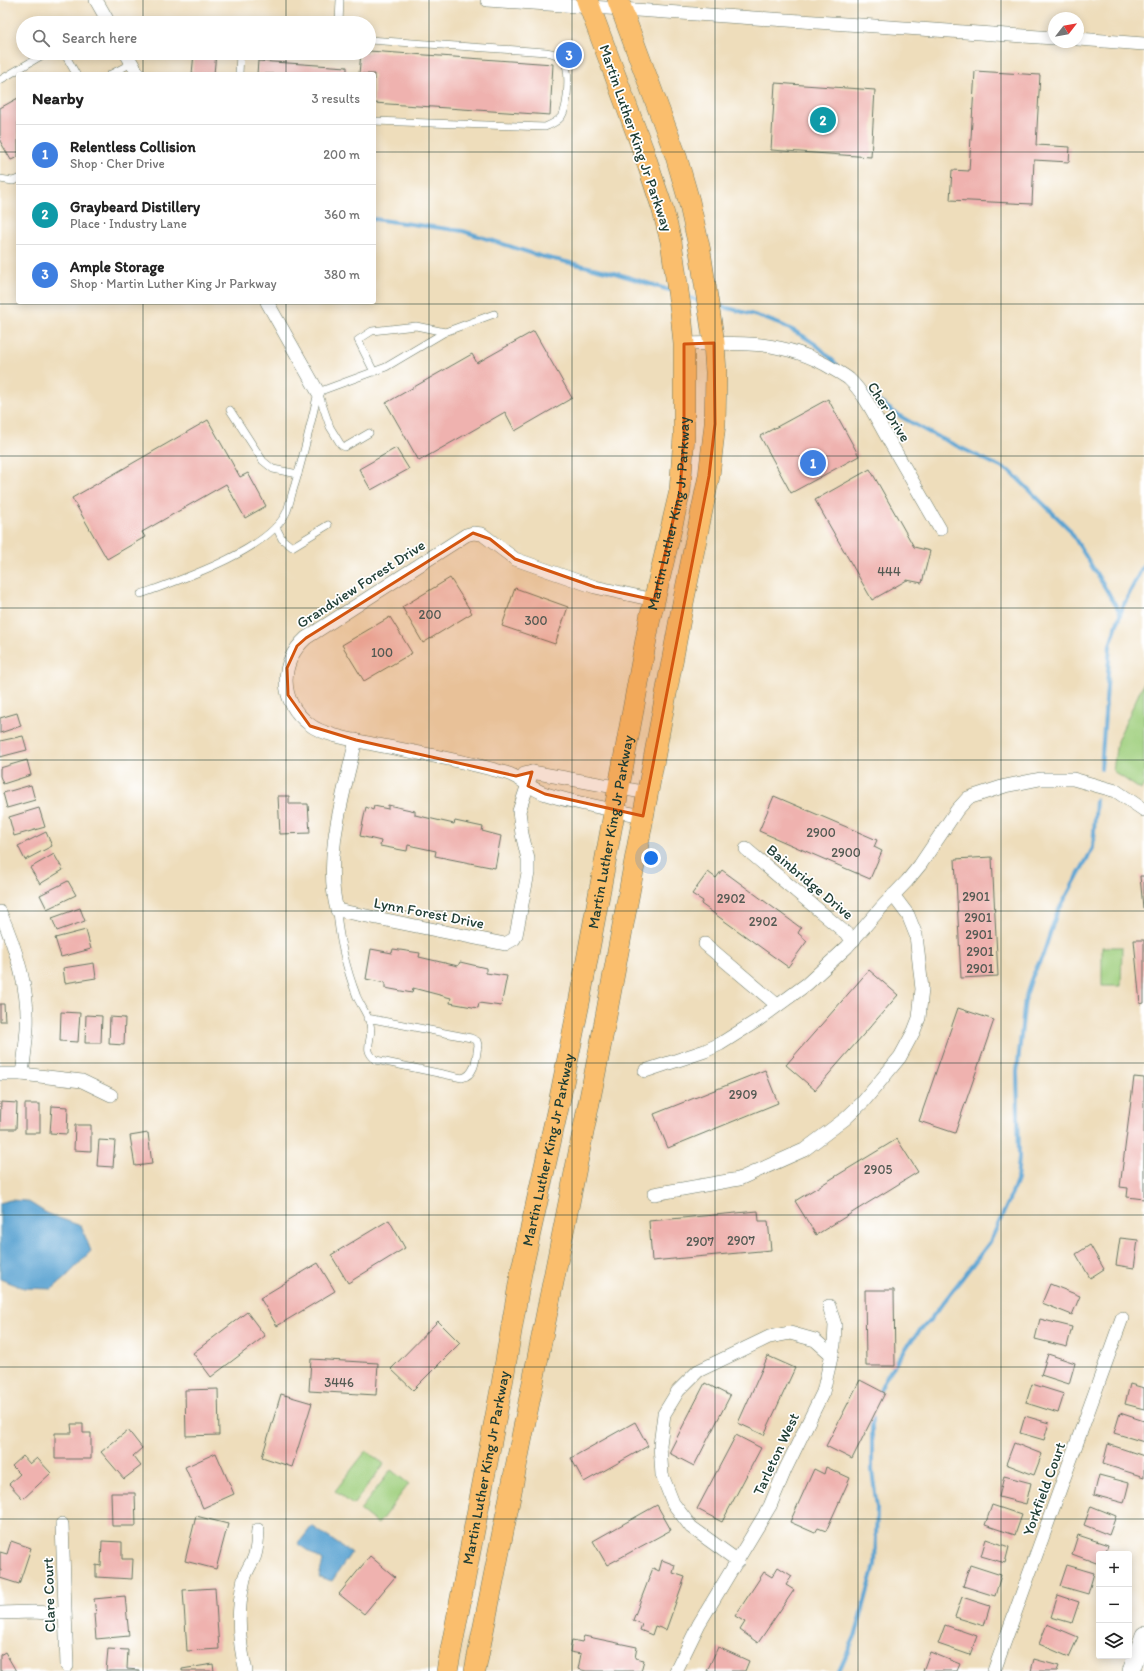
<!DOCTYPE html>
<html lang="en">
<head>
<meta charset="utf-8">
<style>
	:root { --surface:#fff; --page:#f6f6f6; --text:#222; --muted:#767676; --line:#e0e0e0; --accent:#1a73e8 }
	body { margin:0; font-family:Itim,sans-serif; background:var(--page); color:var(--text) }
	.controls { position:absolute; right:12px; bottom:12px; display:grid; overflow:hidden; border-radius:4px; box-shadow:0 2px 10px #0003 }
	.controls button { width:36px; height:36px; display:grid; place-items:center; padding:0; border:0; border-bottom:1px solid var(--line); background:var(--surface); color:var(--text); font:20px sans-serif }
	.compass { position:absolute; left:1048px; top:12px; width:36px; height:36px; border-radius:50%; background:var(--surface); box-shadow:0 2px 10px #0003; rotate:59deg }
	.you { position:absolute; left:651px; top:858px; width:14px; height:14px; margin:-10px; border:3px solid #fff; border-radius:50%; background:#1a73e8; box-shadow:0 0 0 6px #1a73e833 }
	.badge { display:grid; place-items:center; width:26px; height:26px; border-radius:50%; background:var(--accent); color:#fff; font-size:13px; font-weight:700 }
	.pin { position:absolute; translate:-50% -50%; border:2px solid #fff; box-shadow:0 1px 4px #0006 }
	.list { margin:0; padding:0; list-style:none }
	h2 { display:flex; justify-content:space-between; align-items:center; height:52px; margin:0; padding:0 16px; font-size:17px }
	h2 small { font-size:13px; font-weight:400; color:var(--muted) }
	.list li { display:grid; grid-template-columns:26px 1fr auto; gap:12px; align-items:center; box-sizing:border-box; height:60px; padding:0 16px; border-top:1px solid var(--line) }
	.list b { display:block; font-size:15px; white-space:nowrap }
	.list p { margin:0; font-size:13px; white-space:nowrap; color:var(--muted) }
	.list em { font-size:13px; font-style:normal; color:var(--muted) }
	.icon { flex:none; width:22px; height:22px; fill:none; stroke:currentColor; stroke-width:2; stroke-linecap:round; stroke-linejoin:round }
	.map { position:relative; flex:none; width:1144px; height:1671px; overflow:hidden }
	.search { position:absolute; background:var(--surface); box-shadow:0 2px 10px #0003; left:16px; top:16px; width:360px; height:44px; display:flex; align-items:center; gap:10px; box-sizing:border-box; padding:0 14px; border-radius:22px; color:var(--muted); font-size:15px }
	.panel { position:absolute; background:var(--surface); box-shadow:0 2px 10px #0003; left:16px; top:72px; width:360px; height:232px; border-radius:4px }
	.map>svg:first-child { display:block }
</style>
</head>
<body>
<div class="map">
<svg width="1144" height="1671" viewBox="0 0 1144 1671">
	<rect width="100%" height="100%" fill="#fff"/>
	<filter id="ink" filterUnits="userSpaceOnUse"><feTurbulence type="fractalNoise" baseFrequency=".025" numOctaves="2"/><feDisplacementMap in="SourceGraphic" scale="8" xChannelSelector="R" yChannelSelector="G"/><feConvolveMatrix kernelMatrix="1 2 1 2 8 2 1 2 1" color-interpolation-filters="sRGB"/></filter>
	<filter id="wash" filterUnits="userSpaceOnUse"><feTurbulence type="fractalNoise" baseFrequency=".012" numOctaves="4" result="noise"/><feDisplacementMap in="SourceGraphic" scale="16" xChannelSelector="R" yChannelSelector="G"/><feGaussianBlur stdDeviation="0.9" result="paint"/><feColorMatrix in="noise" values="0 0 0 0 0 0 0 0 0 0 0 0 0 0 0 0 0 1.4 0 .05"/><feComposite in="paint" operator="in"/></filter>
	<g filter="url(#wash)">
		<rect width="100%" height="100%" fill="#edb"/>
		<g fill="#9fcf7d" stroke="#5f8658">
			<path d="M 1144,682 L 1144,784 L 1141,790 L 1113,771 L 1117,741 Z"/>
			<path d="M 1102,947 L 1122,947 L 1121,986 L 1102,986 Z"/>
			<path d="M 366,1451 L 384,1464 L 353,1505 L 335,1491 Z"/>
			<path d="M 391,1470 L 409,1484 L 378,1524 L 360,1510 Z"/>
		</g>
		<g fill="#5aa3d1" stroke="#3c7082">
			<path d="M 10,1200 L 27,1201 L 48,1214 L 81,1226 L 91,1251 L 66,1277 L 52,1289 L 24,1288 L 0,1279 L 0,1203 Z"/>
			<path d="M 312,1526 L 351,1553 L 332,1581 L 319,1577 L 323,1561 L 298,1544 Z"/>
		</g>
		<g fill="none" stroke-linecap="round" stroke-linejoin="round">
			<g stroke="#5aa3d1" stroke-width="4">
				<path d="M 374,219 L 463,231 L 540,256 L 615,273 L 672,291"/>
				<path d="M 686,296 L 700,302"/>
				<path d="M 715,305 C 750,313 785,322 815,344 C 823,350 830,358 837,365"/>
				<path d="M 867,393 L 898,415 L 928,432 L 1011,472 L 1069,529 L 1120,612"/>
				<path d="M 1101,769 L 1110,645 L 1123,606 L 1144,564"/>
				<path d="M 878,1394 L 885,1379 L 913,1338 L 929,1321 L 990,1242 L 1008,1203 L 1017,1180 L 1019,1157 L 1017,1072 L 1025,999 L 1032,977 L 1043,955 L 1056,915 L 1093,848 L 1096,800"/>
				<path d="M 839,1671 L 856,1634 L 875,1565 L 877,1508 L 872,1470 L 872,1416"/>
			</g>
		</g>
		<g id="blocks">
			<g fill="#efb2af">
				<path d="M 369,51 L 553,64 L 550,115 L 374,103 L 374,74 L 359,74 L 361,53 L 369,53 Z"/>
				<path d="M 194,53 L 216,53 L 214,74 L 192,74 Z"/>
				<path d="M 258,61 L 347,67 L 347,74 L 257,74 Z"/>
				<path d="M 975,71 L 1040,75 L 1036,145 L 1070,147 L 1069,162 L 1034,160 L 1032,204 L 950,200 L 952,170 L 969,171 Z"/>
				<path d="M 775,83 L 875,90 L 871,157 L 771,150 Z"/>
				<path d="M 18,98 L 18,157 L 11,160 L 0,141 L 0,108 Z"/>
				<path d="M 534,331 L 572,398 L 515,431 L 505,412 L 419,461 L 386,403 L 472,354 L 477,363 Z"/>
				<path d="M 828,399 L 859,456 L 791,493 L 760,436 Z"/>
				<path d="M 208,420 L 240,477 L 248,473 L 266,506 L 245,518 L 226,484 L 142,532 L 145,537 L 107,559 L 72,498 Z"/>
				<path d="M 396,448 L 409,469 L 371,490 L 359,469 Z"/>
				<path d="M 870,469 L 914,547 L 930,551 L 922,583 L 907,580 L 872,600 L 815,500 Z"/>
				<path d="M 450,578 L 472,613 L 423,643 L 402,607 Z"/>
				<path d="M 515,588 L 568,607 L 555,644 L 502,626 Z"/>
				<path d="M 390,617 L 412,653 L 364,681 L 342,645 Z"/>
				<path d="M 17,713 L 21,726 L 0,733 L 0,718 Z"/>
				<path d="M 23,736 L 27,750 L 0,757 L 0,741 Z"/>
				<path d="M 27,760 L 31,775 L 3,784 L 0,776 L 0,768 Z"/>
				<path d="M 31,785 L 35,800 L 7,808 L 3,793 Z"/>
				<path d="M 278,796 L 289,796 L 289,804 L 308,804 L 310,833 L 280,834 Z"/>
				<path d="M 774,796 L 877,840 L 874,847 L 882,851 L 870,879 L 759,831 Z"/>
				<path d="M 388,805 L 415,811 L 415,815 L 454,824 L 455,821 L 483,827 L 482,831 L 501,836 L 495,868 L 435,856 L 436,851 L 408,845 L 407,851 L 380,846 L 381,841 L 360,836 L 366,807 L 373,810 L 374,806 L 388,809 Z"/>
				<path d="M 39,808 L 45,827 L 14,836 L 9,817 Z"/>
				<path d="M 46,832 L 52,846 L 25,860 L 18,846 Z"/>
				<path d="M 54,854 L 63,870 L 40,884 L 30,868 Z"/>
				<path d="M 992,857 L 998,976 L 961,978 L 955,859 Z"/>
				<path d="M 722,870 L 801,928 L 798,933 L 807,941 L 788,967 L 701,904 L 703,901 L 692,894 L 708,872 L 716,878 Z"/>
				<path d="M 1140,876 L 1144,876 L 1144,908 L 1143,908 Z"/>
				<path d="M 68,881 L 76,895 L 47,909 L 40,895 Z"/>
				<path d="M 80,908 L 85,921 L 57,931 L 52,918 Z"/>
				<path d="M 86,930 L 91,949 L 61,957 L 55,938 Z"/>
				<path d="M 1134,940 L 1144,940 L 1144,1003 L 1140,1004 Z"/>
				<path d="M 371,949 L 392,953 L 393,949 L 420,953 L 419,957 L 458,966 L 460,962 L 486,968 L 486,973 L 507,976 L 501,1006 L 479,1003 L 478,1008 L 450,1003 L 451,998 L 413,988 L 412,993 L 385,988 L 385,983 L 366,979 Z"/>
				<path d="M 94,963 L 96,978 L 65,983 L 63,968 Z"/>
				<path d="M 869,970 L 898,995 L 815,1090 L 786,1065 Z"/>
				<path d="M 0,1004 L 4,1004 L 5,1021 L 0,1021 Z"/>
				<path d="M 958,1008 L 994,1020 L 955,1133 L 919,1121 Z"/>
				<path d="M 61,1012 L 80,1013 L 78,1042 L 60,1041 Z"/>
				<path d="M 86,1015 L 102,1016 L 101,1043 L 85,1043 Z"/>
				<path d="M 110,1017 L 125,1018 L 124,1045 L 109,1044 Z"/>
				<path d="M 765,1070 L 778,1103 L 668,1148 L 654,1114 Z"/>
				<path d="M 1134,1077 L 1144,1078 L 1144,1199 L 1127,1197 L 1128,1188 L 1120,1187 Z"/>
				<path d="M 1,1102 L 17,1103 L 16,1129 L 0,1129 Z"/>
				<rect x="25" y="1104" width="15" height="29"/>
				<path d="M 52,1106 L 68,1107 L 67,1134 L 50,1133 Z"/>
				<path d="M 75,1125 L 91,1125 L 91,1151 L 74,1150 Z"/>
				<path d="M 148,1133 L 152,1164 L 135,1166 L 130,1136 Z"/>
				<path d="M 897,1139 L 918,1172 L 816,1235 L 795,1201 Z"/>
				<path d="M 99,1140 L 115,1141 L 113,1167 L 97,1166 Z"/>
				<path d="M 758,1211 L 759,1221 L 768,1221 L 771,1250 L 652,1261 L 649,1221 Z"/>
				<path d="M 389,1220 L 405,1248 L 348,1283 L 331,1255 Z"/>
				<path d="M 1120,1238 L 1138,1240 L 1134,1268 L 1116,1265 Z"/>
				<path d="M 1090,1245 L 1104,1269 L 1090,1278 L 1076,1254 Z"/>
				<path d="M 318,1263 L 335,1291 L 277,1326 L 260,1298 Z"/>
				<path d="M 1050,1284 L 1080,1296 L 1072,1315 L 1042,1303 Z"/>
				<path d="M 865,1290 L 894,1290 L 895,1366 L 866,1366 Z"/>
				<path d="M 247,1312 L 265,1336 L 211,1377 L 193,1353 Z"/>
				<path d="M 1040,1319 L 1072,1327 L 1067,1347 L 1035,1339 Z"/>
				<path d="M 438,1321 L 460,1343 L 413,1390 L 391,1369 Z"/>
				<path d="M 1048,1354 L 1075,1363 L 1069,1384 L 1041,1375 Z"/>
				<path d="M 768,1356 L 795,1368 L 764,1435 L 738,1423 Z"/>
				<path d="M 311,1359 L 378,1363 L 376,1395 L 309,1391 Z"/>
				<path d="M 860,1380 L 885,1393 L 852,1459 L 826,1446 Z"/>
				<path d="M 705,1383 L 730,1396 L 694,1466 L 669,1453 Z"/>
				<path d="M 1032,1384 L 1064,1394 L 1058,1413 L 1026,1403 Z"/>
				<path d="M 1130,1384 L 1144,1388 L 1144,1409 L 1125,1404 Z"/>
				<path d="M 218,1389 L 219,1435 L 186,1436 L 185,1390 Z"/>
				<path d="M 281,1394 L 312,1403 L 292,1467 L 262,1457 Z"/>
				<path d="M 1120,1413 L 1144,1421 L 1144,1442 L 1114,1433 Z"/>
				<path d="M 1025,1416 L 1049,1423 L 1044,1440 L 1020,1433 Z"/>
				<path d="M 635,1422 L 648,1446 L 584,1482 L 571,1458 Z"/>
				<path d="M 71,1424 L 83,1424 L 83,1433 L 91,1433 L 91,1459 L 55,1459 L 55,1433 L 72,1433 Z"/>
				<path d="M 128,1430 L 142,1448 L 133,1456 L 141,1466 L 124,1479 L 101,1452 Z"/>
				<path d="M 736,1435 L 761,1448 L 722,1522 L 697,1509 Z"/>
				<path d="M 1014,1443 L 1042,1454 L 1034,1475 L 1006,1464 Z"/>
				<path d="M 1108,1444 L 1144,1456 L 1144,1477 L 1103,1464 Z"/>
				<path d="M 216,1453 L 234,1494 L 203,1508 L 185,1467 Z"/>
				<path d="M 23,1456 L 30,1464 L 37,1458 L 51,1473 L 23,1499 L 9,1484 L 20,1474 L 12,1466 Z"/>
				<path d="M 826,1467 L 850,1478 L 826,1531 L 818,1528 L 815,1533 L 790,1522 L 814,1469 L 824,1474 Z"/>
				<path d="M 1099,1475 L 1129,1483 L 1124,1503 L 1094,1495 Z"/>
				<path d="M 1004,1476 L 1031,1483 L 1026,1504 L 999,1497 Z"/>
				<path d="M 111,1493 L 135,1493 L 136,1526 L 112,1526 Z"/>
				<path d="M 657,1505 L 671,1530 L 607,1565 L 593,1541 Z"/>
				<path d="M 992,1505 L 1022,1515 L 1015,1535 L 985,1525 Z"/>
				<path d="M 1091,1506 L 1116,1516 L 1109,1535 L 1084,1525 Z"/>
				<path d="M 196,1516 L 228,1524 L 216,1569 L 185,1561 Z"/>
				<path d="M 1078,1535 L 1108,1545 L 1105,1554 L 1099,1554 L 1099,1564 L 1072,1554 Z"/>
				<path d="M 986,1539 L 1009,1547 L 1005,1563 L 981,1556 Z"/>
				<path d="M 11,1541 L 31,1548 L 19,1584 L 0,1578 L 1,1570 L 0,1570 L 0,1552 L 7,1554 Z"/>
				<path d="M 102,1541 L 122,1542 L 122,1559 L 133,1559 L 132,1579 L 96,1577 L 96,1565 L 101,1566 Z"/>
				<path d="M 370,1556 L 395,1577 L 364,1614 L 339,1594 Z"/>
				<path d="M 662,1560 L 675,1565 L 673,1573 L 685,1577 L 666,1630 L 655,1626 L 652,1635 L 640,1630 L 642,1624 L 633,1620 L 653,1568 L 659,1571 Z"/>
				<path d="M 970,1565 L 1001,1575 L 995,1596 L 963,1586 Z"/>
				<path d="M 1067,1565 L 1094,1573 L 1088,1594 L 1060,1586 Z"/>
				<path d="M 778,1567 L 792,1576 L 786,1585 L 794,1590 L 758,1643 L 740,1630 L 745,1622 L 735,1616 L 764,1572 L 772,1577 Z"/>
				<path d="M 215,1588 L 219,1649 L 187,1651 L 183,1590 Z"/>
				<path d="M 1058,1595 L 1079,1602 L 1072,1623 L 1051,1617 Z"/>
				<path d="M 125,1596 L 129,1636 L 96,1639 L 94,1614 L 96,1614 L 94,1599 Z"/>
				<path d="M 962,1597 L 990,1606 L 984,1626 L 955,1617 Z"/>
				<path d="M 1047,1624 L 1078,1637 L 1069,1657 L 1039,1644 Z"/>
				<path d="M 945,1625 L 977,1636 L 970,1655 L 938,1644 Z"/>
				<path d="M 584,1636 L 637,1647 L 635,1658 L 644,1660 L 641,1671 L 586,1671 L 578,1669 L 581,1654 L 570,1652 L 572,1640 L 582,1642 Z"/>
				<path d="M 718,1647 L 749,1661 L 745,1671 L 707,1671 Z"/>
				<path d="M 108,1649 L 128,1650 L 127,1669 L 139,1670 L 139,1671 L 106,1671 Z"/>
				<path d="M 5,1652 L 16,1671 L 0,1671 L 0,1655 Z"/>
				<path d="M 930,1652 L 960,1664 L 957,1671 L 923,1671 Z"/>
				<path d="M 1034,1659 L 1059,1666 L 1057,1671 L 1031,1671 Z"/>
				<path d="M 213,1664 L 214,1671 L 182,1671 L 182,1669 Z"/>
			</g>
		</g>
	</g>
	<g filter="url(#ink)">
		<use href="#blocks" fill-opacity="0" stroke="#677563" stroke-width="1"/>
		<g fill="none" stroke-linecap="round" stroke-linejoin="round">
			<g stroke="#677563" stroke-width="8">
				<g id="service">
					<path d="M 339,23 L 340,0"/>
					<path d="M 369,40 L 546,52 C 553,53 559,55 563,60 C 571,68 568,108 561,117 C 557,122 550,125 545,127 L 374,121"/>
					<path d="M 61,53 L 67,58 L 76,74"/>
					<path d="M 111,74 L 132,63"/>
					<path d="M 239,74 L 240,53"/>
					<path d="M 0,80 L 46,53"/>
					<path d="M 0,179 L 13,181 L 18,179"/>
					<path d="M 374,372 L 358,340 L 372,331 L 416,326 L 445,332"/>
					<path d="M 318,392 L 386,367 L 445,332 L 494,314"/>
					<path d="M 318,392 L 330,427 L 341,445 L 345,447 L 369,433"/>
					<path d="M 230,410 L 263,461 L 273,469 L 298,474"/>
					<path d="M 276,527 L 282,539 L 292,547 L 328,525"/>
					<path d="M 141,594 C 180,580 270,550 287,511 C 290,502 292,493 295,484 C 304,454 311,423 318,392"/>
					<path d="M 337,910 C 339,941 346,968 357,997 C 361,1006 368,1015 370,1024 C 374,1040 361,1049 376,1060 L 462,1078 C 476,1075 476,1057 478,1045 L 477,1041 L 471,1038 L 367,1018"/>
				</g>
			</g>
			<g stroke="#677563" stroke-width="14">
				<g id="minor">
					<path d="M 96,0 L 109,23"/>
					<path d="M 487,0 L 1054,38"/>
					<path d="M 1078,39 L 1144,44"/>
					<path d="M 126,53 L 138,74"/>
					<path d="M 267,302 L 318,392"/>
					<path d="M 684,344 C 737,342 786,340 833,369 C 838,372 844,375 849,379 C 865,394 876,418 887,437 C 905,468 922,498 940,529"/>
					<path d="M 356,740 C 344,793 323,857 337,910 L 505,944 L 514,939 L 516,935 L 528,873 L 528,859 L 522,834 L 519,811 L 532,772"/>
					<path d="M 524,774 L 532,772 L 648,793"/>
					<path d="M 643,816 C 611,809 577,804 546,794 C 530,789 521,777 506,773 C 464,761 421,753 378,745 C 360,741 323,736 309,724 C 279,701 279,663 306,638 L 466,535 L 473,533 L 482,534 L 515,559 L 595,587 L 654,600"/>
					<path d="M 746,849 L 854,940"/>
					<path d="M 0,912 C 16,948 29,988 27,1028 C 26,1043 24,1059 22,1074"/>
					<path d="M 705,944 L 777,1005"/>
					<path d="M 645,1071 L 705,1051 L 720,1044 L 758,1020 L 807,984 L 847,947 L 881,908 L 907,881 L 920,865 L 957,810 L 968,798 L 1005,786 L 1040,779 L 1073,779 L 1116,791 L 1144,810"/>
					<path d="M 0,1074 L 22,1074 L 82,1081 L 111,1095"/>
					<path d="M 654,1194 L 739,1179 L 804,1150 L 845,1119 L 863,1102 L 900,1057 L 914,1031 L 919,1018 L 922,989 L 916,935 L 908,915 L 893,895"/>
					<path d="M 62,1524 L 67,1666"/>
					<path d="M 738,1561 L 691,1527 L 673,1503 L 662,1475 L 660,1445 L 664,1414 L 678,1391 L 698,1371 L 769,1337 L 790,1333 L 815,1340 L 832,1355"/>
					<path d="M 0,1613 L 33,1612 L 65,1614"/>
					<path d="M 246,1671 C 238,1641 237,1610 244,1579 C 246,1572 249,1567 253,1560 C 258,1551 257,1540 258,1530"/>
					<path d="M 676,1671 L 699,1624 L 770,1506 L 785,1470 L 823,1392 L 834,1345 L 835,1325 L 829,1306"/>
					<path d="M 994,1671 L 1122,1318"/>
				</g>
			</g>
			<g stroke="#677563" stroke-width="18">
				<path id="tertiary" d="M 1131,1671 L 1144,1635"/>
			</g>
			<g stroke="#677563" stroke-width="22">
				<g id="primary">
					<path id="s1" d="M 447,1671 L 502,1384 L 521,1273 L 559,1103 L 580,998 L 650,618 L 680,491 L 684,436 L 684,344 L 681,313 L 671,241 L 662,207 L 643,150 L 587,0"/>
					<path d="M 475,1671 L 601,1043 L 683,603 L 709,476 L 715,424 L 716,372 L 714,343 L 700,251 L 689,201 L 676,156 L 618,0"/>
				</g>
			</g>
			<use href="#service" stroke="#fff" stroke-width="7"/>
			<use href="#minor" stroke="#fff" stroke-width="13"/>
			<use href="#tertiary" stroke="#fff" stroke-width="17"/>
			<use href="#primary" stroke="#fabe6d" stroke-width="21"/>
		</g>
	</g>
	<path fill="#d45610" fill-opacity="0.2" stroke="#d45610" stroke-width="3" stroke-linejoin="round" d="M 714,343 L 715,424 L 709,476 L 643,816 L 545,794 L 528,786 L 532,772 L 516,776 L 356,740 L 310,726 L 288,695 L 287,668 L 297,646 L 306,638 L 473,533 L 490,539 L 515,559 L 595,587 L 654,600 L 680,491 L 684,436 L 684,344 Z"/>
	<path fill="none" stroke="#1f3d34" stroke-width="1" stroke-opacity="0.55" d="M 143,0 L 143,23M 286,0 L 286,23M 429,0 L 429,1671M 572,0 L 572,1671M 715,0 L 715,1671M 858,0 L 858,1671M 1001,0 L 1001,1671M 143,53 L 143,74M 286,53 L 286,74M 0,152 L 18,152M 374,152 L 1144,152M 143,302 L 143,1671M 286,302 L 286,1671M 0,304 L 1144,304M 0,456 L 1144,456M 0,608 L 1144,608M 0,760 L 1144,760M 0,911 L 1144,911M 0,1063 L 1144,1063M 0,1215 L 1144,1215M 0,1367 L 1144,1367M 0,1519 L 1144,1519"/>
	<g text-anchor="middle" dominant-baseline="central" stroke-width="3.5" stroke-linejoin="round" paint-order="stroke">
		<g font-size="13" fill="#535a53">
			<text x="889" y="571">444</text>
			<text x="430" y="614">200</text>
			<text x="536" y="620">300</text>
			<text x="382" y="652">100</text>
			<text x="821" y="832">2900</text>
			<text x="846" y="852">2900</text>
			<text x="976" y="896">2901</text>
			<text x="731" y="898">2902</text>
			<text x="978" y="917">2901</text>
			<text x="763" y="921">2902</text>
			<text x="979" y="934">2901</text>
			<text x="980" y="951">2901</text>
			<text x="980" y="968">2901</text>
			<text x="743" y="1094">2909</text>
			<text x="878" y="1169">2905</text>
			<text x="741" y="1240">2907</text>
			<text x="700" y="1241">2907</text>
			<text x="339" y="1382">3446</text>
		</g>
		<g font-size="15" fill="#1f3d34" stroke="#fff">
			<text transform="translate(636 138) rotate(71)">Martin Luther King Jr Parkway</text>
			<text transform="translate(889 412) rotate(58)">Cher Drive</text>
			<text stroke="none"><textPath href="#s1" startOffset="1179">Martin Luther King Jr Parkway</textPath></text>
			<text transform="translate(361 584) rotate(-33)">Grandview Forest Drive</text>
			<text stroke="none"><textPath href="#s1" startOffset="855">Martin Luther King Jr Parkway</textPath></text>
			<text transform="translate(810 882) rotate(40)">Bainbridge Drive</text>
			<text transform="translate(429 913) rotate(11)">Lynn Forest Drive</text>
			<text stroke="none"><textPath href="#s1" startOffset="531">Martin Luther King Jr Parkway</textPath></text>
			<text transform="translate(776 1454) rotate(-65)">Tarleton West</text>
			<text stroke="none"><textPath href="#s1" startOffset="207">Martin Luther King Jr Parkway</textPath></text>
			<text transform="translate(1044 1489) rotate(-70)">Yorkfield Court</text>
			<text transform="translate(49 1595) rotate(-92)">Clare Court</text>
		</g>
	</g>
</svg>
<div class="controls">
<button>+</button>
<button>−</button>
<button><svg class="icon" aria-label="layers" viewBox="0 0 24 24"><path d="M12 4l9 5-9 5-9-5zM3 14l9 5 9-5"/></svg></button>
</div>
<svg class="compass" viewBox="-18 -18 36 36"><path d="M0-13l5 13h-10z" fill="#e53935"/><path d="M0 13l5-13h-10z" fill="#767676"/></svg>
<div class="you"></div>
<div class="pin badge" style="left:813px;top:463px;background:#3f7fe0">1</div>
<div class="pin badge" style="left:823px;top:120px;background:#0f9aa8">2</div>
<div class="pin badge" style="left:569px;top:55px;background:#3f7fe0">3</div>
<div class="search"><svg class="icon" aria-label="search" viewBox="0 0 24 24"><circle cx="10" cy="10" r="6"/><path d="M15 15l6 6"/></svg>Search here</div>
<section class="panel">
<h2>Nearby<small>3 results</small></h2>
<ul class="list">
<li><span class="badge" style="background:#3f7fe0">1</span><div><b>Relentless Collision</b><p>Shop · Cher Drive</p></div><em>200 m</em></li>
<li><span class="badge" style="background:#0f9aa8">2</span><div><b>Graybeard Distillery</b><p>Place · Industry Lane</p></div><em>360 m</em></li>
<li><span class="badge" style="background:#3f7fe0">3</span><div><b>Ample Storage</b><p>Shop · Martin Luther King Jr Parkway</p></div><em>380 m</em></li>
</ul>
</section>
</div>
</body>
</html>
